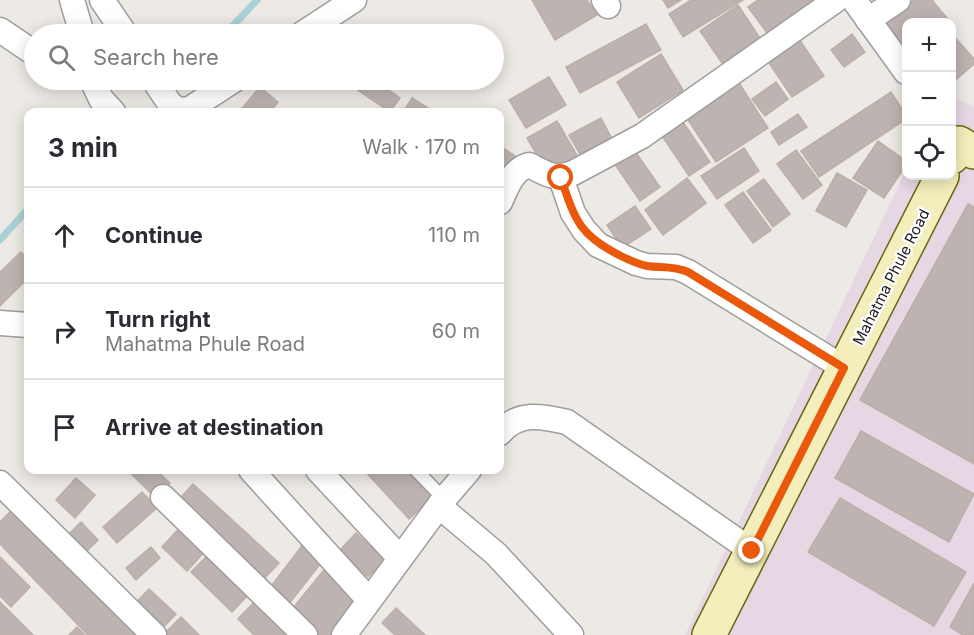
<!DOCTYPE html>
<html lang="en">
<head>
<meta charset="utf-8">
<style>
	:root { --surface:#fff; --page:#f7f7f7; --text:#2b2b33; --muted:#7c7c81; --line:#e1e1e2 }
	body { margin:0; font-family:Inter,sans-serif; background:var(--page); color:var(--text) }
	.controls { position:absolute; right:18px; top:18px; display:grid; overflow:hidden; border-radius:12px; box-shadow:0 3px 15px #0003 }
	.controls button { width:54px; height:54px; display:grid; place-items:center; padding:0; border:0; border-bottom:2px solid var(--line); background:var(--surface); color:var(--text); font:30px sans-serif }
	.stop { position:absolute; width:18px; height:18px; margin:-14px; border:4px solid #ea580c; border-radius:50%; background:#fff }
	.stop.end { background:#ea580c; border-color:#fff; box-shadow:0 2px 6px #0008 }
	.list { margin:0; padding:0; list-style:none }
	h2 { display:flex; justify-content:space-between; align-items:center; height:78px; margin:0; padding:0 24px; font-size:26px }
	h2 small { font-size:20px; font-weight:400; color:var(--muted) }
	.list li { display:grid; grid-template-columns:39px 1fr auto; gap:18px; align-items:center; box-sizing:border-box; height:96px; padding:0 24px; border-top:2px solid var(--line) }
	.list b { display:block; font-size:22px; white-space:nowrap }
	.list p { margin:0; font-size:20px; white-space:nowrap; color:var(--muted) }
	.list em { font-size:20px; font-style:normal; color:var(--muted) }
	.icon { flex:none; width:33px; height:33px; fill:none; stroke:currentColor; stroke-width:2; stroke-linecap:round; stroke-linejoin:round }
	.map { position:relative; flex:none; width:974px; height:635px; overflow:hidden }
	.search { position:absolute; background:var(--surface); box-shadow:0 3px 15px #0003; left:24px; top:24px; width:480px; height:66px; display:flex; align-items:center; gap:15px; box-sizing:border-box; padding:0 21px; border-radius:33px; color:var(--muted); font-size:22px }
	.panel { position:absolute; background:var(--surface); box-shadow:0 3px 15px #0003; left:24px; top:108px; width:480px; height:366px; border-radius:12px }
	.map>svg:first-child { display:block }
</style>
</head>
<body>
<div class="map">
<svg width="974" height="635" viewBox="0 0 974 635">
	<rect width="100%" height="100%" fill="#ede9e4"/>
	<path fill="#e6d7e5" d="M 952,96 L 974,107 L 974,635 L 685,635 L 906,170 L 906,176 L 952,176 Z"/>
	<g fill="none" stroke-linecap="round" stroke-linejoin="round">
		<g stroke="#a8d2d7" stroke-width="7">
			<path d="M 225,34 L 257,0"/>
			<path d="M 0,240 L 28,209"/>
		</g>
	</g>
	<g fill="#bdb4b1" stroke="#bdaea8" stroke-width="1.5">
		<path d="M 532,0 L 587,0 L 597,15 L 555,40 Z"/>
		<path d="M 663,0 L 681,0 L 668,8 Z"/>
		<path d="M 691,0 L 743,0 L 683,37 L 669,14 Z"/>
		<path d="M 758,0 L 827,0 L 770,37 L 748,7 Z"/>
		<path d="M 914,0 L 932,0 L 950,22 L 906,22 L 906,54 L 883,26 Z"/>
		<path d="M 738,5 L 764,44 L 726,69 L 700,31 Z"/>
		<path d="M 646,24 L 661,50 L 580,93 L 566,67 Z"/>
		<path d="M 852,34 L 865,52 L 844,67 L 831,50 Z"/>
		<path d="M 952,34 L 974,59 L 974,64 L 952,83 Z"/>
		<path d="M 797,36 L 824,76 L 792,97 L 765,57 Z"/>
		<path d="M 661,54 L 683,90 L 639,118 L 617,82 Z"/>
		<path d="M 549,77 L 566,105 L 526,128 L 509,100 Z"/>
		<path d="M 343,80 L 374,80 L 400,98 L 390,112 Z"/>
		<path d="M 737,80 L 768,128 L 716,162 L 684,114 Z"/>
		<path d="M 776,82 L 788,99 L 765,116 L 752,99 Z"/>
		<path d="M 260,87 L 278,102 L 270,112 L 239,112 Z"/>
		<path d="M 891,92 L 906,115 L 906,119 L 819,177 L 801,151 Z"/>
		<path d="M 412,98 L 434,112 L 403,112 Z"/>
		<path d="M 798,114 L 807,127 L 779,145 L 771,132 Z"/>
		<path d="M 601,118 L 612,139 L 581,156 L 569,135 Z"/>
		<path d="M 681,119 L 710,162 L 689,176 L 660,133 Z"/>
		<path d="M 557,121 L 578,157 L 548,174 L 527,138 Z"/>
		<path d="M 878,141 L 906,161 L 906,165 L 884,198 L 853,178 Z"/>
		<path d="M 500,146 L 515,156 L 500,179 Z"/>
		<path d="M 632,147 L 660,187 L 640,201 L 612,160 Z"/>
		<path d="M 744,148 L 759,171 L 717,199 L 701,176 Z"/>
		<path d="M 796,150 L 822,185 L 803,199 L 777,164 Z"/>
		<path d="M 837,173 L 867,190 L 846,227 L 816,211 Z"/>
		<path d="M 687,178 L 706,203 L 663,235 L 645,210 Z"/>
		<path d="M 764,179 L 790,214 L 773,227 L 747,191 Z"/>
		<path d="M 743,192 L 771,230 L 753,243 L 725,205 Z"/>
		<path d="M 968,204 L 974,207 L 974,464 L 860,400 Z"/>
		<path d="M 635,206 L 651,229 L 622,248 L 607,225 Z"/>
		<path d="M 21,252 L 28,260 L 28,278 L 0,306 L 0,272 Z"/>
		<path d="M 861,431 L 974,494 L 949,542 L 835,478 Z"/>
		<path d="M 127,470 L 156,470 L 170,483 L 156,498 Z"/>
		<path d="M 364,470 L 406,470 L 432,498 L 409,519 Z"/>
		<path d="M 76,478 L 95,495 L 75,518 L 56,500 Z"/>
		<path d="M 193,484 L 279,563 L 259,584 L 174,505 Z"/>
		<path d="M 142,492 L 157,508 L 117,543 L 103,527 Z"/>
		<path d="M 840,498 L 966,572 L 934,626 L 808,552 Z"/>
		<path d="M 13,509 L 136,635 L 88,635 L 0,544 L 0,522 Z"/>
		<path d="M 81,522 L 98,540 L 82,556 L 65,538 Z"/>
		<path d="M 184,523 L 209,547 L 187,571 L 162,547 Z"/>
		<path d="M 356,533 L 384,560 L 368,577 L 340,550 Z"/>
		<path d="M 304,543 L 324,559 L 288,605 L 269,589 Z"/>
		<path d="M 151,547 L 160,558 L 136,580 L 126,568 Z"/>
		<path d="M 213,550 L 254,589 L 232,612 L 191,572 Z"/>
		<path d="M 0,557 L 30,587 L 11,607 L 0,596 Z"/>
		<path d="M 324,570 L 363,601 L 336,635 L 314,635 L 289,613 Z"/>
		<path d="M 974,583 L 974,635 L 963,635 L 950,627 Z"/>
		<path d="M 149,589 L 176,614 L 159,632 L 132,607 Z"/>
		<path d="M 255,601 L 290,635 L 254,635 L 238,619 Z"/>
		<path d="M 0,602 L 33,635 L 0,635 Z"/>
		<path d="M 396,608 L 425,635 L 395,635 L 382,623 Z"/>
		<path d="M 181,617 L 199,635 L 163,635 Z"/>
		<path d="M 77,627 L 85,635 L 69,635 Z"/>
	</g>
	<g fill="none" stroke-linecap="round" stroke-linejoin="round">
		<g stroke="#9e9e9e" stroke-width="15">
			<path id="lane" d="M 416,470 L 444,499"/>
		</g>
		<g stroke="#9e9e9e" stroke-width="27">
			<g id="street">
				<path d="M 72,0 L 82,34"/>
				<path d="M 102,0 L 125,34"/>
				<path d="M 604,0 L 608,6"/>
				<path d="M 854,0 L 906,72"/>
				<path d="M 868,20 L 898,0"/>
				<path d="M 0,30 L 34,53"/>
				<path d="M 302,34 L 354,0"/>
				<path d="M 92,80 L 101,99 L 113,112"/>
				<path d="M 154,80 L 170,104 L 177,109 L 188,110 L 234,80"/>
				<path d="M 561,178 L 573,213 L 584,230 L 598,245 L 636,263 L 647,266 L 676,267 L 688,272 L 844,368"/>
				<path d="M 500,202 C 507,187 512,170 529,165 C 547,174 553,180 573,173 L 642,136 L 836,0"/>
				<path d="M 0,323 L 28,325"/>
				<path d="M 500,433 C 518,411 542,416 567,422 L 752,551"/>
				<path d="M 251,470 L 369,600"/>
				<path d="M 318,470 L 400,558"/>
				<path d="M 0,483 L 154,635"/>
				<path d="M 163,497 L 305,635"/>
				<path d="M 439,506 L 496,554 L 571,635"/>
				<path d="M 344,635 L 444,499 L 469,470"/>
			</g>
		</g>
		<g stroke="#69670f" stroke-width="36">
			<g id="secondary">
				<path d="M 952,157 L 959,143 L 974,152"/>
				<path d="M 709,635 L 942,176"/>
			</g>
		</g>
		<use href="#lane" stroke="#fff" stroke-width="12"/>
		<use href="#street" stroke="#fff" stroke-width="24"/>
		<use href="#secondary" stroke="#f3eebc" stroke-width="33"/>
	</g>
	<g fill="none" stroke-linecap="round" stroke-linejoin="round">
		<path stroke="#ea580c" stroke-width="8" d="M 561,178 C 575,220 579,235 621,256 C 629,260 637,264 647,266 C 661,268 674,266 688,272 L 844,368 L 752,551"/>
	</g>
	<g text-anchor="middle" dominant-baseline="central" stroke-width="4.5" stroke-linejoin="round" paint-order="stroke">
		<g font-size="15" fill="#1d1d1d" stroke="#fff">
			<text transform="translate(891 277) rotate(-63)">Mahatma Phule Road</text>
		</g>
	</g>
</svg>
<div class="controls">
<button>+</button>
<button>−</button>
<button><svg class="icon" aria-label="locate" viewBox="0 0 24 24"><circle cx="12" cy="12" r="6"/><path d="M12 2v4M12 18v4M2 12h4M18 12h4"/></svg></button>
</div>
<div class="stop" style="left:561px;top:178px"></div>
<div class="stop end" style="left:752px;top:551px"></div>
<div class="search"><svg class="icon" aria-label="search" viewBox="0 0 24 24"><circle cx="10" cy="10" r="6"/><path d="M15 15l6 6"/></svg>Search here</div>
<section class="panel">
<h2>3 min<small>Walk · 170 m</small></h2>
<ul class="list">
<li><svg class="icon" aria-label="ahead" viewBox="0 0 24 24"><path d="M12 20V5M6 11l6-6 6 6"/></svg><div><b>Continue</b></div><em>110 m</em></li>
<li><svg class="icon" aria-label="right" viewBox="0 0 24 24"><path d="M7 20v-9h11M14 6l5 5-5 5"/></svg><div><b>Turn right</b><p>Mahatma Phule Road</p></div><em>60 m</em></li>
<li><svg class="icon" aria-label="arrive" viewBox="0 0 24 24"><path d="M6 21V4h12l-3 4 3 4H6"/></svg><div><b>Arrive at destination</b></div></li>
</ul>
</section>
</div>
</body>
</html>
